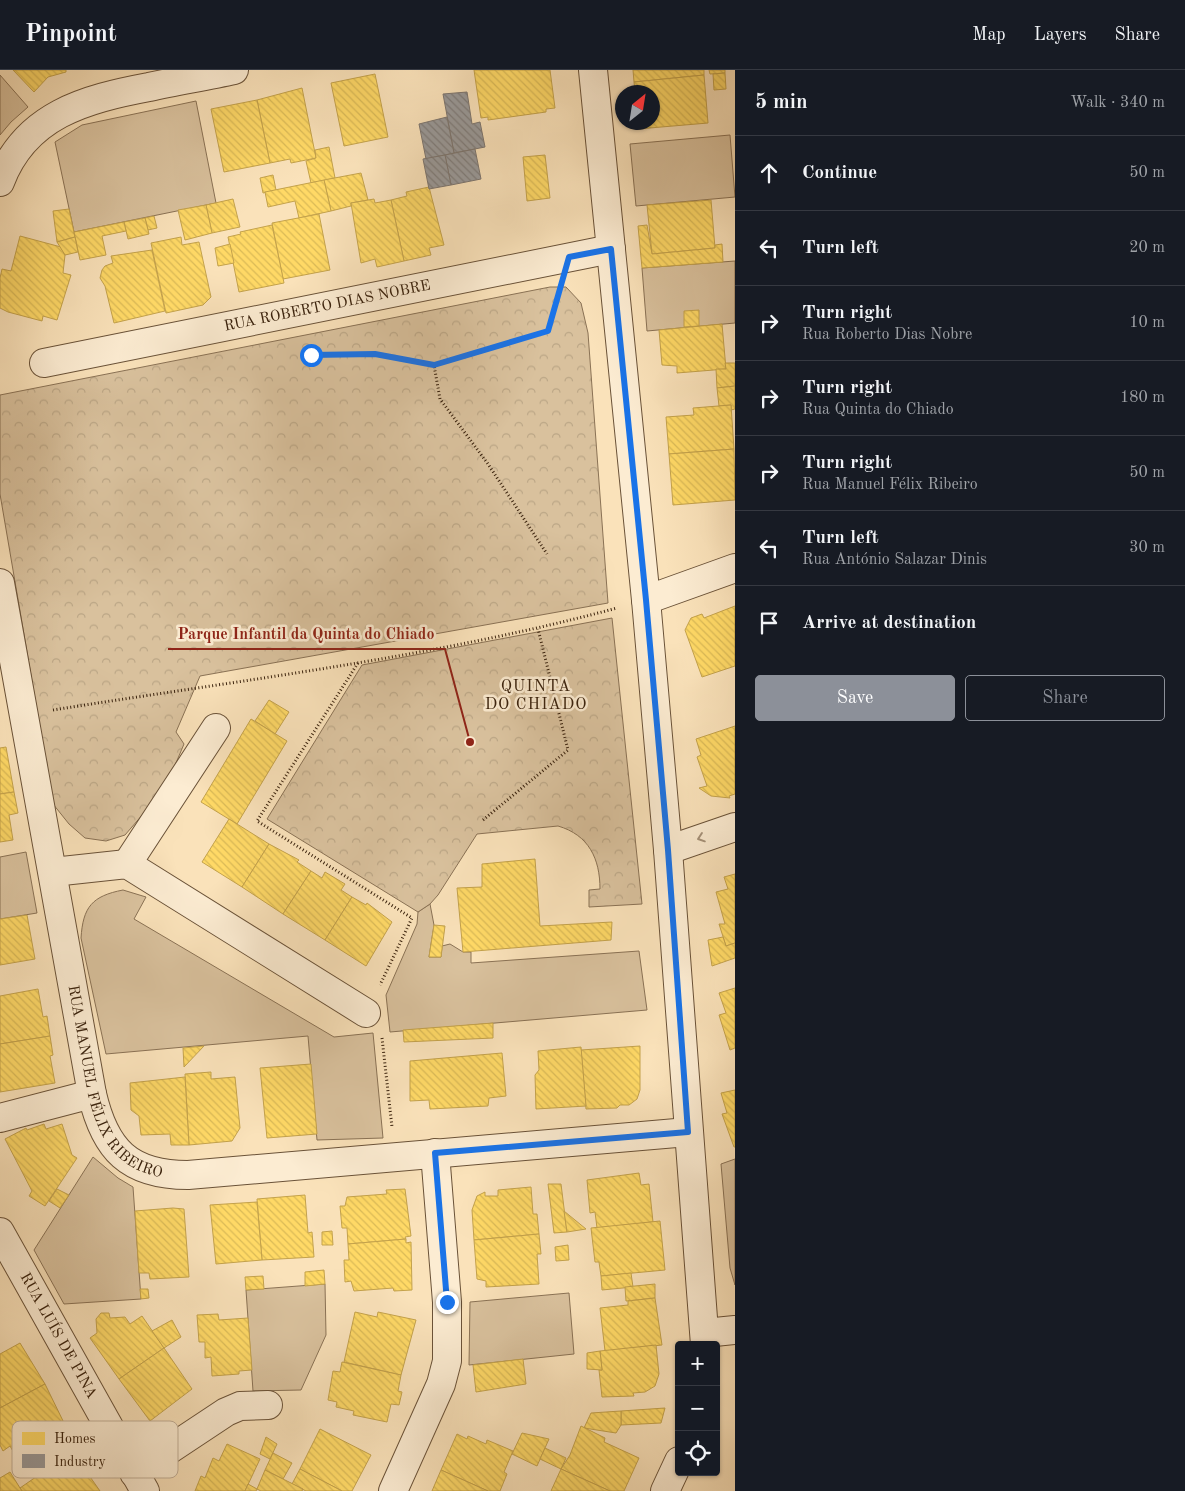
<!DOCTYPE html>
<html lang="en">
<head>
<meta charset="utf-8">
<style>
	:root { --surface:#171b24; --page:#20242c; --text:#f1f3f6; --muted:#9ea1a6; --line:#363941; --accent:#8c9099 }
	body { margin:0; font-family:"Old Standard TT",serif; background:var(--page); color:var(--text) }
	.controls { position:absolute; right:15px; bottom:15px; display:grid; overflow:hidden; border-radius:5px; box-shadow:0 1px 4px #0004 }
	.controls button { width:45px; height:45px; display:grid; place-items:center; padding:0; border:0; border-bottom:1px solid var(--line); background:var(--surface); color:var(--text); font:25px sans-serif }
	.compass { position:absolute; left:615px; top:15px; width:45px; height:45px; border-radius:50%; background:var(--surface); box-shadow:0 1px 4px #0004; rotate:30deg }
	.stop { position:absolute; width:15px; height:15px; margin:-11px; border:4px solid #1a73e8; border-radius:50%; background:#fff }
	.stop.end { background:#1a73e8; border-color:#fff; box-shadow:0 1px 5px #0008 }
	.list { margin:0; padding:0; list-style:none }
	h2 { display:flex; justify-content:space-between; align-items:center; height:65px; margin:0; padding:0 20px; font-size:21px }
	h2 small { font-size:16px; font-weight:400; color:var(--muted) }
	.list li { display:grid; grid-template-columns:32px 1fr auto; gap:15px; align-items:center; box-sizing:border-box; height:75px; padding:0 20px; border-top:1px solid var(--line) }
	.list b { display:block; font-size:19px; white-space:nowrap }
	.list p { margin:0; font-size:16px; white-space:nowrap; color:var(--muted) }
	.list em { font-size:16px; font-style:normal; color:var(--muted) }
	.actions { display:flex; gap:10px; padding:15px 20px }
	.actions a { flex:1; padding:11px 0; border:1px solid var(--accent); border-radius:5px; text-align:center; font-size:18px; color:var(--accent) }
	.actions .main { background:var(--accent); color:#fff }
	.icon { flex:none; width:28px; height:28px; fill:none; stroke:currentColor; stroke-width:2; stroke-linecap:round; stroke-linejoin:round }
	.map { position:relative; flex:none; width:735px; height:1421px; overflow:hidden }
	header { display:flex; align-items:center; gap:30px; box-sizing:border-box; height:70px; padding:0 25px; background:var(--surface); border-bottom:1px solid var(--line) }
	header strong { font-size:24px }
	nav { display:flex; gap:28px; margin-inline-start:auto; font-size:18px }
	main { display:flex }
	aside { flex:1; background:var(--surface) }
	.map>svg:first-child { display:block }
</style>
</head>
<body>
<header>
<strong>Pinpoint</strong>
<nav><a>Map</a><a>Layers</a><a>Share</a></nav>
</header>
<main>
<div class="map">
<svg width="735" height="1421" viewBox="0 0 735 1421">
	<defs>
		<pattern id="forest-crowns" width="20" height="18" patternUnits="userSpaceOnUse" patternTransform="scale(1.25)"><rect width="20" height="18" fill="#d9c19d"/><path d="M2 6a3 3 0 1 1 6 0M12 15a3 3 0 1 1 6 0" fill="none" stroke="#bba686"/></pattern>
		<pattern id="homes-back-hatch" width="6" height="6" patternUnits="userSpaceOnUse" patternTransform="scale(1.25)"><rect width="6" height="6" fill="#ffd966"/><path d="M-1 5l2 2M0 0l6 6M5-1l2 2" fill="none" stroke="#dbba57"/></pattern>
		<pattern id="industry-back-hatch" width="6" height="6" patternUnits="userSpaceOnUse" patternTransform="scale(1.25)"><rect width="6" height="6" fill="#999"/><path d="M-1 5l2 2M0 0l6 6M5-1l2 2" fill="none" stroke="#7e7c7b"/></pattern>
	</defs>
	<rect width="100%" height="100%" fill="#fae2ba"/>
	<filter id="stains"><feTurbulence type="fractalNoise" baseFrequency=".004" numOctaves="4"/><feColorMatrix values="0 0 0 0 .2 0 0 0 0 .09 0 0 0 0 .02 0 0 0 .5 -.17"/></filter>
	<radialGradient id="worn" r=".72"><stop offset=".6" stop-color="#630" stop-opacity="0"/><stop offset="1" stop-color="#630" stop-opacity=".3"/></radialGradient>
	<g fill="#d9c19d" stroke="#8a7255">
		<path d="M 0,5 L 28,37 L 11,52 L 0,65 Z"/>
		<path d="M 196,31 L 216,133 L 74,162 L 55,72 L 82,55 Z"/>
		<path d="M 730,65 L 735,127 L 636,136 L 630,74 Z"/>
		<path d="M 735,191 L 735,253 L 647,261 L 642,198 Z"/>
		<path d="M 26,782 L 37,843 L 0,849 L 0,787 Z"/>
		<path d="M 123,820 L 146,827 L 134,849 L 334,967 L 373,963 L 383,1068 L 317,1070 L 308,966 L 106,984 L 81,868 C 83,837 92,826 123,820 Z"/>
		<path d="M 430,834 L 434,855 L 429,887 L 441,887 L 442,876 L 450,874 L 463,882 L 471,882 L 471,893 L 639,881 L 647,940 L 390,962 L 386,925 L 417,854 L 418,842 Z"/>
		<path d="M 93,1087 L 118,1108 L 133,1117 L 141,1229 L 64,1234 L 34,1180 Z"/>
		<path d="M 735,1089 L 735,1215 L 730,1198 L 721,1094 Z"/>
		<path d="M 325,1214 L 326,1265 L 301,1320 L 253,1321 L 246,1220 Z"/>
		<path d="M 569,1223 L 574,1284 L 469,1295 L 470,1232 Z"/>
	</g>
	<g fill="url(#forest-crowns)" stroke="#8a7255">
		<path d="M 550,217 L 566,217 L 581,233 L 588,263 L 608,533 L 200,606 L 176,662 L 184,674 L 173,700 L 150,736 L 125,765 L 106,771 L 85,768 L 69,754 L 53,734 L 0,424 L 0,325 Z"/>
		<path d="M 612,548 L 642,834 L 589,837 L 589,820 L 600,819 C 600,789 589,765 558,756 L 477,764 L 438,825 L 430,834 L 418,842 L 267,749 L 362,595 Z"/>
	</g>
	<g fill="url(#homes-back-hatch)" stroke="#c4a24b">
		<path d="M 13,0 L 66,0 L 66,2 L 48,7 L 34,22 Z"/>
		<path d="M 474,0 L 550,0 L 555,38 L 546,39 L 546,42 L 488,50 L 488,47 L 481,48 Z"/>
		<path d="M 633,0 L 704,0 L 704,5 L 634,12 Z"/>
		<path d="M 709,0 L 725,0 L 725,3 L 710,4 Z"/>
		<path d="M 725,3 L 726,19 L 714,20 L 713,4 Z"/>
		<path d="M 375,4 L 388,67 L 344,76 L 331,13 Z"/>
		<path d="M 704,5 L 708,53 L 638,59 L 638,52 L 652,52 L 652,22 L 635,22 L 634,12 Z"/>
		<path d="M 302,18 L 316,88 L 291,93 L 290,89 L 270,93 L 257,30 Z"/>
		<path d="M 257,30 L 270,93 L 224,102 L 211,39 Z"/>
		<path d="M 329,77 L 335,108 L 311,113 L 306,91 L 316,88 L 315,80 Z"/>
		<path d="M 545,85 L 550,128 L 527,131 L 523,87 Z"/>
		<path d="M 361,103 L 368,130 L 351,133 L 351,136 L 331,141 L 324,110 Z"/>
		<path d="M 273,105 L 276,120 L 263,123 L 260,108 Z"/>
		<path d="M 324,110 L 331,141 L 299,148 L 295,131 L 268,137 L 265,122 Z"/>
		<path d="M 429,117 L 444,175 L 429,178 L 431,185 L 404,191 L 391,130 L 407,126 L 406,122 Z"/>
		<path d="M 233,129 L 240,157 L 212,163 L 206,135 Z"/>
		<path d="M 374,129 L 375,133 L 391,130 L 404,191 L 377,197 L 375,189 L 361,193 L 351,133 Z"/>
		<path d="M 711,130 L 715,178 L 652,184 L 647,135 Z"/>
		<path d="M 206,135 L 212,163 L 185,170 L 178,140 Z"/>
		<path d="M 69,139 L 75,167 L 57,172 L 53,141 Z"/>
		<path d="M 319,144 L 330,200 L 283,209 L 272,153 Z"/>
		<path d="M 154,146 L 157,158 L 148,160 L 145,148 Z"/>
		<path d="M 145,148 L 149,164 L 128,169 L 124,152 Z"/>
		<path d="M 124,152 L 126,161 L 102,166 L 106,185 L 80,190 L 74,162 Z"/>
		<path d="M 272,155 L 284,213 L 239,222 L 228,167 L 241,164 L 240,162 Z"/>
		<path d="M 647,155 L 652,184 L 715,178 L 715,175 L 722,174 L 723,192 L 642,198 L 638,156 Z"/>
		<path d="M 20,166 L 61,177 L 65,185 L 63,203 L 71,205 L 57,250 L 43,246 L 42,251 L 8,242 L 0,238 L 0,208 L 2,199 L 11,201 Z"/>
		<path d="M 75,167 L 78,182 L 65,185 L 57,172 Z"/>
		<path d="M 181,167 L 182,175 L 199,172 L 211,227 L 203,235 L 166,243 L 151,173 Z"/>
		<path d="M 230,174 L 234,193 L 218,196 L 215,178 Z"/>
		<path d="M 152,180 L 165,241 L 114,253 L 105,216 L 100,208 L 102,200 L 105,196 L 113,193 L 111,186 Z"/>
		<path d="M 699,240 L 699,256 L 684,257 L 684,241 Z"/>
		<path d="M 722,254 L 726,299 L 677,303 L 677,296 L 662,295 L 659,260 Z"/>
		<path d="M 725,293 L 735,293 L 735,316 L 717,318 L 716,299 L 726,299 Z"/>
		<path d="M 735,316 L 735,339 L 731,340 L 731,335 L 719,336 L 717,318 Z"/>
		<path d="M 731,335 L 734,379 L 669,384 L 666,347 L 694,345 L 693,338 Z"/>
		<path d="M 734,379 L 735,430 L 673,435 L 669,384 Z"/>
		<path d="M 735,536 L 735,596 L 702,607 L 685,560 L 691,548 L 702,544 L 704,548 Z"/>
		<path d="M 269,630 L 289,642 L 275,664 L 255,651 Z"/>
		<path d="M 251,649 L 287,671 L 237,754 L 201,732 Z"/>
		<path d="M 735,656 L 735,724 L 729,726 L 730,728 L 711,726 L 699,718 L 707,716 L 697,687 L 701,685 L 696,669 Z"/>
		<path d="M 6,677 L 14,722 L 0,724 L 0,678 Z"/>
		<path d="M 14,722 L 18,743 L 9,745 L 13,770 L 0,772 L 0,724 Z"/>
		<path d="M 229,749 L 269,774 L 242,817 L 202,792 Z"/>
		<path d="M 269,774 L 299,790 L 297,792 L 311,801 L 283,844 L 242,817 Z"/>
		<path d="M 535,789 L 540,856 L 612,852 L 611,870 L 463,882 L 457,818 L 482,817 L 482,794 Z"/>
		<path d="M 311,801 L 322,808 L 325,802 L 345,814 L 341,820 L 352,827 L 325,870 L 283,844 Z"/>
		<path d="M 735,804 L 735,873 L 726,876 L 719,854 L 725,854 L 716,822 L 728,819 L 724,807 Z"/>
		<path d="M 352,827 L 366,835 L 367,833 L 392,852 L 366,896 L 325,870 Z"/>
		<path d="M 27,845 L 35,889 L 0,895 L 0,849 Z"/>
		<path d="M 434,855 L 445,856 L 441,887 L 429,887 Z"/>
		<path d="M 723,867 L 726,876 L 735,873 L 735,888 L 712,896 L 708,870 Z"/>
		<path d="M 735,918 L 735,978 L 730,980 L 719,945 L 726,943 L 719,923 Z"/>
		<path d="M 38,919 L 43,947 L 47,946 L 50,966 L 0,974 L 0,926 Z"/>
		<path d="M 493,953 L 493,968 L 404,972 L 403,960 Z"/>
		<path d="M 50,966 L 53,985 L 50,986 L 55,1013 L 0,1022 L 0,974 Z"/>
		<path d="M 204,976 L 184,997 L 183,978 Z"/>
		<path d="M 640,976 L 640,1020 L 637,1029 L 629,1035 L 620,1035 L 617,1038 L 586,1039 L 581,980 Z"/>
		<path d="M 581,977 L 586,1036 L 536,1039 L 535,1005 L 539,1000 L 538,981 Z"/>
		<path d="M 502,983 L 506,1026 L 489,1028 L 488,1036 L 430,1039 L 429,1030 L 410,1031 L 410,991 Z"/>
		<path d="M 311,994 L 317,1064 L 267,1068 L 260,998 Z"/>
		<path d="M 211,1002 L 211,1009 L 235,1007 L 240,1058 L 232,1071 L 189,1075 L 185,1004 Z"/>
		<path d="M 185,1007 L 189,1075 L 171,1075 L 170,1064 L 141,1065 L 139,1046 L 131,1040 L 130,1013 Z"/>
		<path d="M 735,1020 L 735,1077 L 734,1077 L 722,1044 L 727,1043 L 721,1023 Z"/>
		<path d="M 44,1054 L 46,1059 L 62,1054 L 72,1085 L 77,1088 L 45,1136 L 29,1126 L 32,1121 L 5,1069 L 26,1058 L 27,1060 Z"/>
		<path d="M 639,1103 L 641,1115 L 649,1114 L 653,1152 L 597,1158 L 595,1142 L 590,1143 L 587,1110 Z"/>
		<path d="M 548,1114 L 561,1114 L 567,1162 L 554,1163 Z"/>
		<path d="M 531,1117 L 533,1144 L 537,1144 L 539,1164 L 474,1170 L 472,1140 L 477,1126 L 485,1122 L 485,1126 L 498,1126 L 498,1120 Z"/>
		<path d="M 57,1119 L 69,1125 L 60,1138 L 49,1131 Z"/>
		<path d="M 405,1119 L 411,1166 L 405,1167 L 406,1169 L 348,1174 L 347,1158 L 342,1158 L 340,1136 L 345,1136 L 347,1127 L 387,1124 L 386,1120 Z"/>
		<path d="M 305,1125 L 308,1163 L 312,1162 L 314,1187 L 262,1190 L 257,1129 Z"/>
		<path d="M 257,1132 L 262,1190 L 216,1194 L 210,1135 Z"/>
		<path d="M 173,1138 L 184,1139 L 189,1207 L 150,1209 L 149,1203 L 139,1203 L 135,1141 Z"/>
		<path d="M 564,1141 L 586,1159 L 567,1162 Z"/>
		<path d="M 660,1151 L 665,1200 L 601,1206 L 599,1192 L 595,1192 L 591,1158 Z"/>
		<path d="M 332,1161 L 333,1175 L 322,1175 L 322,1162 Z"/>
		<path d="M 539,1164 L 541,1184 L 537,1184 L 539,1214 L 486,1217 L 486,1211 L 477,1209 L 474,1170 Z"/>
		<path d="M 406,1169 L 406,1173 L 411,1172 L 412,1220 L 394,1221 L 393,1218 L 354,1221 L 351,1211 L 345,1212 L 344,1190 L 349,1190 L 348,1174 Z"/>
		<path d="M 568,1175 L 569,1190 L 556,1191 L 555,1177 Z"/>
		<path d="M 324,1200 L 325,1214 L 305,1216 L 305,1202 Z"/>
		<path d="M 631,1203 L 633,1217 L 602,1220 L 601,1206 Z"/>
		<path d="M 263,1206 L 264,1219 L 246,1220 L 245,1207 Z"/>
		<path d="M 655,1214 L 655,1228 L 626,1231 L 625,1217 Z"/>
		<path d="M 140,1219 L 148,1219 L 149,1228 L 141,1229 Z"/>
		<path d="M 655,1228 L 662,1275 L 605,1281 L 600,1238 L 628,1235 L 628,1231 Z"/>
		<path d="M 355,1242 L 377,1247 L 378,1242 L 416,1250 L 401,1305 L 344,1292 Z"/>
		<path d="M 101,1243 L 109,1243 L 110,1248 L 125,1247 L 130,1254 L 142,1246 L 164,1278 L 119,1309 L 90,1268 L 97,1263 L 96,1249 Z"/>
		<path d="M 218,1244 L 219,1250 L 248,1248 L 252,1300 L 239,1301 L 239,1304 L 212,1306 L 211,1287 L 205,1288 L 205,1272 L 199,1272 L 197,1245 Z"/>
		<path d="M 172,1250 L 181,1267 L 164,1278 L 152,1261 Z"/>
		<path d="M 20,1273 L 45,1314 L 0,1338 L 0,1284 Z"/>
		<path d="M 656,1275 L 659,1304 L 655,1316 L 645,1322 L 633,1323 L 634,1326 L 602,1327 L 599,1300 L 602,1300 L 600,1281 Z"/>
		<path d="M 164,1278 L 192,1319 L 150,1351 L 119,1309 Z"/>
		<path d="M 600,1281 L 602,1300 L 587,1299 L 587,1283 Z"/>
		<path d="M 523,1289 L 526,1314 L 476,1322 L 473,1295 Z"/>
		<path d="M 342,1292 L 401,1305 L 398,1321 L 402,1322 L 399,1335 L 391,1334 L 387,1352 L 353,1345 L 354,1341 L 336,1337 L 337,1332 L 328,1330 L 333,1301 L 340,1302 Z"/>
		<path d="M 45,1314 L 66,1357 L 38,1372 L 36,1369 L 14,1383 L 10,1376 L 3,1381 L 0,1375 L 0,1338 Z"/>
		<path d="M 665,1338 L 661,1353 L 621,1355 L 621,1341 Z"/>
		<path d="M 621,1341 L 621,1355 L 616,1363 L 584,1358 L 591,1343 Z"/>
		<path d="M 581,1356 L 605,1368 L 604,1372 L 639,1388 L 624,1421 L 610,1421 L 561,1399 L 570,1385 Z"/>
		<path d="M 320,1359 L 371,1385 L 352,1421 L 342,1421 L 300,1399 Z"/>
		<path d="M 522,1363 L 549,1369 L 537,1396 L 512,1384 Z"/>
		<path d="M 457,1364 L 467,1369 L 468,1366 L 486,1374 L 487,1370 L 513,1381 L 504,1402 L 507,1404 L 500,1421 L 488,1421 L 441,1400 Z"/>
		<path d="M 266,1367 L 277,1374 L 270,1389 L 260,1384 Z"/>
		<path d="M 227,1374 L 260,1389 L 245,1421 L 195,1421 L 201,1406 L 205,1408 L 213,1388 L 219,1391 Z"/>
		<path d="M 545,1378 L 566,1388 L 561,1399 L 540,1389 Z"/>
		<path d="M 273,1383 L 292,1393 L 283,1409 L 265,1400 Z"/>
		<path d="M 74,1384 L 100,1421 L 22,1421 L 20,1418 L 46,1400 L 48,1403 Z"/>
		<path d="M 300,1399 L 342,1421 L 306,1421 L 292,1414 Z"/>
		<path d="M 561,1399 L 610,1421 L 551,1421 Z"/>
		<path d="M 265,1400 L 303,1419 L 302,1421 L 261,1421 L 257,1419 Z"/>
		<path d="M 441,1400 L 488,1421 L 432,1421 Z"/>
		<path d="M 10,1402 L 20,1418 L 22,1421 L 0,1421 L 0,1408 Z"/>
		<path d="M 248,1414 L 257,1419 L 256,1421 L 245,1421 Z"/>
	</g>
	<g fill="url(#industry-back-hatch)" stroke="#7c756f">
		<path d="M 467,22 L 472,54 L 480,52 L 485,77 L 454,83 L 443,24 Z"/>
		<path d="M 447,47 L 454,83 L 426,89 L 419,54 Z"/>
		<path d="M 475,79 L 481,109 L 451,115 L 445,85 Z"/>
		<path d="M 445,85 L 451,115 L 429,119 L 423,89 Z"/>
	</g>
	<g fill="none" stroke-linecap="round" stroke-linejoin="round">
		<g stroke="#6a5238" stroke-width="30">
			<g id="minor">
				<path d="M 593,0 L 646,530 L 668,780 L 705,1275"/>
				<path d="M 0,112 C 25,45 85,29 149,17 C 177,11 206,6 234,0"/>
				<path id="s1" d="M 44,293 L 611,179"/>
				<path id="s2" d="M 0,513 L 92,1024 C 105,1080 129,1105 188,1105 L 688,1062"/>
				<path d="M 646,530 L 735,498"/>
				<path d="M 668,780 L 735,757"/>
				<path d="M 127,794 L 216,658"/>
				<path d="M 53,802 L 127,794 L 366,943"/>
				<path d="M 0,1048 L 92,1024"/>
				<path id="s3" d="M 0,1162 L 145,1421"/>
				<path d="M 705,1263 L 735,1260"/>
				<path d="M 134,1403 L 226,1342 L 240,1336 L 268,1335"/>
				<path d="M 393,1421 L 441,1314 L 447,1291 L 447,1232 L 435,1083"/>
				<path d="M 665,1421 L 679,1391"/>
			</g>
		</g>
		<g stroke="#3a220d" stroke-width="3" stroke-dasharray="1 2.5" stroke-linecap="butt">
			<path d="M 311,285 L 375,284 L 434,295 L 440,329 L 488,394 L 547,484"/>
			<path d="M 434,295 L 547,261 L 560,219"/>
			<path d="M 358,593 L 257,751 L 412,848 L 380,915"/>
			<path d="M 53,640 C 241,610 432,588 617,538"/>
			<path d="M 483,750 L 568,680 L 538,559"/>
			<path d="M 382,968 L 392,1057"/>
		</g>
		<use href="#minor" stroke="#fcecd2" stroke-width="28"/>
	</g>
	<defs><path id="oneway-chevron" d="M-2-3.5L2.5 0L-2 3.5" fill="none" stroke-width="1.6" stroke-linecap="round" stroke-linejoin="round" transform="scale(1.25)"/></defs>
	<use stroke="#a59179" href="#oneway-chevron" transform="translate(701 768) rotate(161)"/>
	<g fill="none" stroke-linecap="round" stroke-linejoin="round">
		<path stroke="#1a73e8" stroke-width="6" d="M 311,285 L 375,284 L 434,295 L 548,261 L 569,187 L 611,179 L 646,530 L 668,780 L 688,1062 L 435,1083 L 447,1232"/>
	</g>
	<g text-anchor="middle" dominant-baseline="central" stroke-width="5" stroke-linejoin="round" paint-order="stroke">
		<g font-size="15" fill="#3a220d" stroke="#fcecd2">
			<text stroke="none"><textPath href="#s1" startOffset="289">RUA ROBERTO DIAS NOBRE</textPath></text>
			<text stroke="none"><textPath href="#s2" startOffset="521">RUA MANUEL FÉLIX RIBEIRO</textPath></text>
			<text stroke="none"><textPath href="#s3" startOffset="119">RUA LUÍS DE PINA</textPath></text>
		</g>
		<g font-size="16" letter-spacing="1" fill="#3a220d" stroke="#fcecd2">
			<text x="536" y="617">QUINTA<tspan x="536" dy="18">DO CHIADO</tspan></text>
		</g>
	</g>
	<rect x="12" y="1351" width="166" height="57" rx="8" fill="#fcecd2" stroke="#c2af97" stroke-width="1"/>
	<rect x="22" y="1362" width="23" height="13" fill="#ffd966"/>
	<rect x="22" y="1384" width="23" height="14" fill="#999"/>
	<g font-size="14" fill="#3a220d">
		<text x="54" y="1373">Homes</text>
		<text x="54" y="1396">Industry</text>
	</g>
	<path fill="none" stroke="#8f2418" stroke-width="2" d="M470 672L445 579H168"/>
	<circle fill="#8f2418" stroke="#fcecd2" stroke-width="2" cx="470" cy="672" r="5"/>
	<g font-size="16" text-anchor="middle" font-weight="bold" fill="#8f2418" stroke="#fcecd2" stroke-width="5" stroke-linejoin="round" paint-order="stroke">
		<text x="306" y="569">Parque Infantil da Quinta do Chiado</text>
	</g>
	<rect width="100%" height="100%" filter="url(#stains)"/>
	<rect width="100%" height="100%" fill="url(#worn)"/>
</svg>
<div class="controls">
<button>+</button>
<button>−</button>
<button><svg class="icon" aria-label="locate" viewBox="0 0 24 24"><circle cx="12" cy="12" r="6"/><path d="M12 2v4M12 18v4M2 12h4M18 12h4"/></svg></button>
</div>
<svg class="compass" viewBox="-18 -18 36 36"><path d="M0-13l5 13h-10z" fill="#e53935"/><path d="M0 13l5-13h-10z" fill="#9ea1a6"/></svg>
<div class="stop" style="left:311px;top:285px"></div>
<div class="stop end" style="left:447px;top:1232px"></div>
</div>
<aside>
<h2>5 min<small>Walk · 340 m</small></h2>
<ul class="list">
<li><svg class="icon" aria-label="ahead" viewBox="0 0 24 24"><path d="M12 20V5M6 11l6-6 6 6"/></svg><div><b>Continue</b></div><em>50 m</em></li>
<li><svg class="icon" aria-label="left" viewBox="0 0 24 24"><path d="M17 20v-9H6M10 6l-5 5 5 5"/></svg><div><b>Turn left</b></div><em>20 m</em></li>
<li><svg class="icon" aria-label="right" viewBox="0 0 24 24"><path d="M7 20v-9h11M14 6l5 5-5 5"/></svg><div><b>Turn right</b><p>Rua Roberto Dias Nobre</p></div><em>10 m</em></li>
<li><svg class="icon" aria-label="right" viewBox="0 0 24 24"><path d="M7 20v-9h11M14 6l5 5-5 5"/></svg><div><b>Turn right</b><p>Rua Quinta do Chiado</p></div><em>180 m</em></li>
<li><svg class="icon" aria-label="right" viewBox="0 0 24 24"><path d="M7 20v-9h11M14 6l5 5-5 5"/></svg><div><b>Turn right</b><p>Rua Manuel Félix Ribeiro</p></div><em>50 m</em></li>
<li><svg class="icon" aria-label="left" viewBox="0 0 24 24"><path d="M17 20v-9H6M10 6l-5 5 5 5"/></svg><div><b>Turn left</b><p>Rua António Salazar Dinis</p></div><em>30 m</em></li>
<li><svg class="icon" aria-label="arrive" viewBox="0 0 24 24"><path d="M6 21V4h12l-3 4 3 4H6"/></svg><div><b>Arrive at destination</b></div></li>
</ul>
<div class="actions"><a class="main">Save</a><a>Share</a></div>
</aside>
</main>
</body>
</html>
